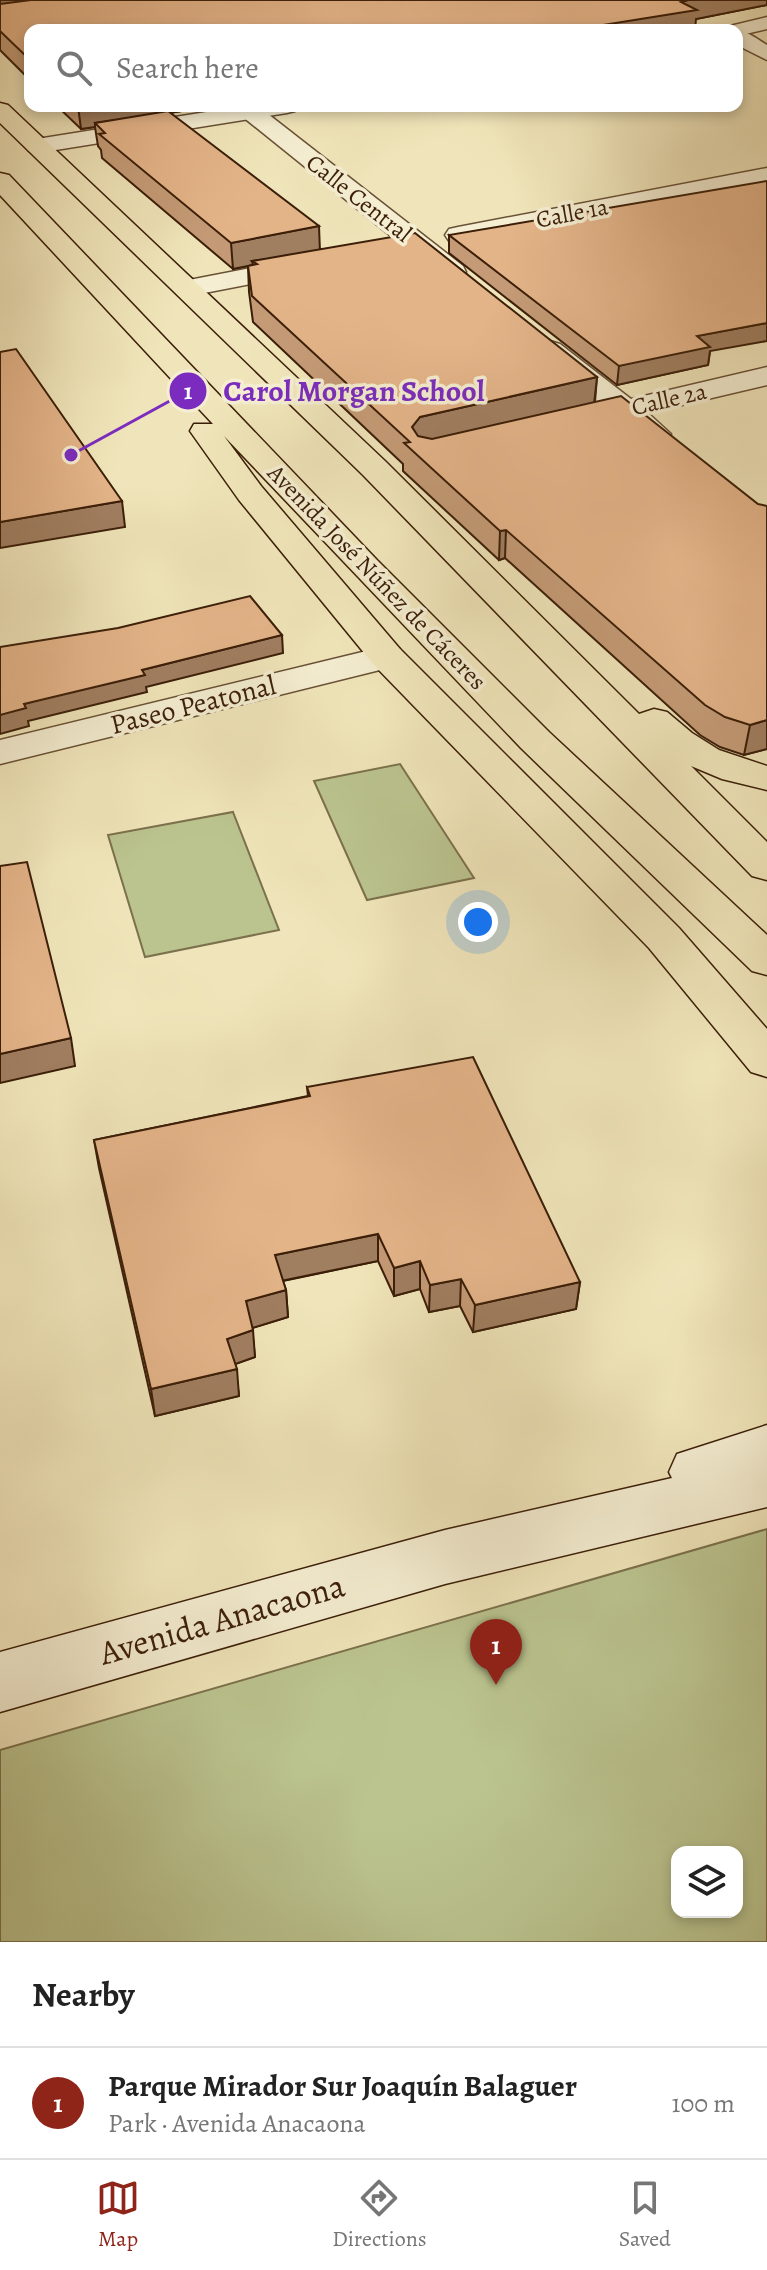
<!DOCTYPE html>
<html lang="en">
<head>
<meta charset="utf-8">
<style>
	:root { --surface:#fff; --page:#f2f2f2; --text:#222; --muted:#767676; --line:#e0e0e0; --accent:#8f2418 }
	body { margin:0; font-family:Alegreya,serif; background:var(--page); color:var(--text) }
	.controls { position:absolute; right:24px; bottom:24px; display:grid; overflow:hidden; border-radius:16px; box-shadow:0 4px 12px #0003 }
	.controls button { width:72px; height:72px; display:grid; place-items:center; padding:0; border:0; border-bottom:2px solid var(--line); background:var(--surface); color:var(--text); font:40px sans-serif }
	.you { position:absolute; left:478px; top:922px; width:28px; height:28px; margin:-20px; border:6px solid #fff; border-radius:50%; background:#1a73e8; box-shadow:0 0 0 12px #1a73e833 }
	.badge { display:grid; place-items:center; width:52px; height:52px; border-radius:50%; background:var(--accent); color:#fff; font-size:26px; font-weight:700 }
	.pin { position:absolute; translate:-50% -66px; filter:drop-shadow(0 2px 4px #0008) }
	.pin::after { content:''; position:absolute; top:42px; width:28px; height:24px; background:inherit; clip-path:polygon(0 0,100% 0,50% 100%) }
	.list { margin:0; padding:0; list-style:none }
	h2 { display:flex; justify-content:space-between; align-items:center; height:104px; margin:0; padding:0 32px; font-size:34px }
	h2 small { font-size:26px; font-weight:400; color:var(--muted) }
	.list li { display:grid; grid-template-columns:52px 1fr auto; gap:24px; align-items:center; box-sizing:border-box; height:112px; padding:0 32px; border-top:2px solid var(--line) }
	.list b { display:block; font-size:30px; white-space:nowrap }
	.list p { margin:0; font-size:26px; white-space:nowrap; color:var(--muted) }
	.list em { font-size:26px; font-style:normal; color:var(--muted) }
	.icon { flex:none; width:44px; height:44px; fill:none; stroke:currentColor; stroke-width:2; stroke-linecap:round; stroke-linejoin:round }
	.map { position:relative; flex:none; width:767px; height:1942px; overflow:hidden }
	.search { position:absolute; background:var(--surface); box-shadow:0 4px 12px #0003; left:24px; right:24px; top:24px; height:88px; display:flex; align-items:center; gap:20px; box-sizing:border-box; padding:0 28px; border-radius:16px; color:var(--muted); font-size:30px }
	.sheet { height:216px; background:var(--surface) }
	nav { display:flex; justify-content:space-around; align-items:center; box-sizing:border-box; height:112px; border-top:2px solid var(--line); background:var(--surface); font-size:22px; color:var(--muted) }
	nav a { display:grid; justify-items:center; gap:4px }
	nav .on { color:var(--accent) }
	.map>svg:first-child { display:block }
</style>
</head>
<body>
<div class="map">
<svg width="767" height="1942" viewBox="0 0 767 1942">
	<rect width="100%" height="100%" fill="#f0e5ba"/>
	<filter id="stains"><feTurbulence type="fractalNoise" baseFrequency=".0025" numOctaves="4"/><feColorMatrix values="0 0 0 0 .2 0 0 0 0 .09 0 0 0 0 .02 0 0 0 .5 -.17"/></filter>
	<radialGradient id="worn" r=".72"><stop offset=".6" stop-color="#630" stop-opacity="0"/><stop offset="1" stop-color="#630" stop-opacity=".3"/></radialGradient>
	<g fill="#bbc48f" stroke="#7b714c" stroke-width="2" fill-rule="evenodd">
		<path d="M 400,764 L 474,878 L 367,900 L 314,781 Z"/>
		<path d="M 233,812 L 279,930 L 145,957 L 108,835 Z"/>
		<path d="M 767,1529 L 767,1942 L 0,1942 L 0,1750 ZM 737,1852 L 737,1912 L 677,1912 L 677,1852 Z"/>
	</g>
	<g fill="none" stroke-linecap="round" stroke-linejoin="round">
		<g stroke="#685034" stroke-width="3">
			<g id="minor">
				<path d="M 736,30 C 747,31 757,39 767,45 L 767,60 L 737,45 Z"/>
				<path d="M 243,107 L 259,107 L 463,266 L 466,272 L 463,278 L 443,278 L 243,117 L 240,112 Z"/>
				<path d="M 767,168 L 767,182 L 458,243 L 449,241 L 445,235 L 449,229 L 458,227 Z"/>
				<path d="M 308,257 L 317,259 L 321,265 L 317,271 L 189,296 L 179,294 L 175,288 L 179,282 L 189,280 Z"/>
				<path d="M 550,341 L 560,344 L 631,399 L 767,367 L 767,385 L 648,413 L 671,434 L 667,441 C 646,446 635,432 619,420 L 605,423 L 594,420 L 590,414 L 594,408 L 602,406 L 536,350 L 540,344 Z"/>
				<path d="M 387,646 L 400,649 L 405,657 L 400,665 L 0,764 L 0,740 Z"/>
			</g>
		</g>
		<g stroke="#685034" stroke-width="3">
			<g id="tertiary">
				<path d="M 767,17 L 767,29 L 737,36 L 737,30 L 727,30 L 730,26 Z"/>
				<path d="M 244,106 L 298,106 L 295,111 L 287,113 L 37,153 L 29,151 L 25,146 L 29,141 L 37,139 Z"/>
			</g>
		</g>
		<g stroke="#3b1e08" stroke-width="3">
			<path id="secondary" d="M 767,1425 L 767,1507 L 445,1584 L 0,1712 L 0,1652 L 445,1530 L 672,1478 L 669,1472 L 677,1454 Z"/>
		</g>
		<g stroke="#3b1e08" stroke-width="3">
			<g id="primary">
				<path d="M 0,103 L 8,105 L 385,461 L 639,714 L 654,709 L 667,712 L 692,733 L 719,750 L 767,766 L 767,790 L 722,779 L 691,766 L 767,842 L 767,880 L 752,876 L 363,475 L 0,123 Z"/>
				<path d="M 0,173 L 9,175 L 377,560 L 549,732 L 767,935 L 767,975 L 752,971 L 521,748 L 224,436 L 261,486 L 400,649 L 679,928 L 767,1029 L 767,1077 L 751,1072 L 649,948 L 374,665 L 239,500 L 190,431 L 194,424 L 213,424 L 0,195 Z"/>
			</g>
		</g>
		<use href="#minor" fill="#f5eed2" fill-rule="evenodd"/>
		<use href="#tertiary" fill="#f5eed2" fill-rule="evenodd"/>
		<use href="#secondary" fill="#f5eed2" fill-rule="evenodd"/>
		<use href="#primary" fill="#f0e5ba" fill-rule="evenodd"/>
	</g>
	<g fill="#c49b76" stroke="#3b1e08" stroke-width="2">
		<path d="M 0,0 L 767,0 L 767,5 L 696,19 L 30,30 L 30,80 L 0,50 Z"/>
		<path d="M 57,106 L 212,106 L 170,113 L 320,249 L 597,377 L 595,402 L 767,749 L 744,755 L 720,747 L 700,735 L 505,558 L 499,560 L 403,471 L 403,464 L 253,322 L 249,292 L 248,266 L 253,265 L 233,269 L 102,158 L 101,150 L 98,146 L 95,127 L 81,129 Z"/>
		<path d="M 449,235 L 710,351 L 708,365 L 617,385 L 449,253 Z"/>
		<path d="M 307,1087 L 580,1282 L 576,1309 L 473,1332 L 460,1306 L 429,1312 L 420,1289 L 394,1296 L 378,1261 L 283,1281 L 286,1290 L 288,1317 L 252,1328 L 255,1357 L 235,1364 L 239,1396 L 155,1416 L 99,1168 L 94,1140 L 308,1096 Z"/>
	</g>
	<g fill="#a07e60" stroke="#3b1e08" stroke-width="2">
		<path d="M 0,0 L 54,0 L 0,8 Z"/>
		<path d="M 688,0 L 767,0 L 767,5 L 696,19 L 695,30 L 572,30 Z"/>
		<path d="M 78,106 L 213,106 L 149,116 L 95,123 L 95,127 L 81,129 Z"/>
		<path d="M 319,226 L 320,252 L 252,261 L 253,265 L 233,269 L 231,243 Z"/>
		<path d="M 767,323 L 767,341 L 710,351 L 708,365 L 617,385 L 619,366 L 697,336 Z"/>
		<path d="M 597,377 L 594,404 L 419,445 L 412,427 L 420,417 Z"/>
		<path d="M 122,501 L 125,527 L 0,548 L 0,522 Z"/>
		<path d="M 506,530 L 505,558 L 499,560 L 500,531 Z"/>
		<path d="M 282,635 L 283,653 L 146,687 L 147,692 L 28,721 L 29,726 L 0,734 L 0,715 L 24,704 L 142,670 Z"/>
		<path d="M 767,720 L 767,749 L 744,755 L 750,725 Z"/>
		<path d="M 71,1038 L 75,1066 L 0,1083 L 0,1054 Z"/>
		<path d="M 378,1234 L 378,1261 L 276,1282 L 275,1255 Z"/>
		<path d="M 420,1261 L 420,1289 L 394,1296 L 394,1268 Z"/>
		<path d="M 461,1279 L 460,1306 L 429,1312 L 430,1285 Z"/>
		<path d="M 580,1282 L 576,1309 L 473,1332 L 475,1305 Z"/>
		<path d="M 286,1290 L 288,1317 L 249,1329 L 246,1301 Z"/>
		<path d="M 253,1330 L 255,1357 L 230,1366 L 227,1339 Z"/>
		<path d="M 237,1369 L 239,1396 L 155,1416 L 151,1389 Z"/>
	</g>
	<g fill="#e4b489" stroke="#3b1e08" stroke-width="2">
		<path d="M 31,0 L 688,0 L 681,2 L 697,10 L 572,30 L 30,30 L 30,60 L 0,31 L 0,4 Z"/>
		<path d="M 168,111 L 319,226 L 231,243 L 99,134 L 105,133 L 95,123 Z"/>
		<path d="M 767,181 L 767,323 L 697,336 L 710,347 L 619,366 L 449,235 Z"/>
		<path d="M 415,233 L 597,377 L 420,417 L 412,427 L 418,436 L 432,439 L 621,396 L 758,504 L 767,506 L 767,720 L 750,725 L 725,717 L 705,705 L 506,530 L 500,531 L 404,443 L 410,442 L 252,296 L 248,266 L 257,264 L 252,261 Z"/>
		<path d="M 16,349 L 122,501 L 0,522 L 0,352 Z"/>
		<path d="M 250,596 L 282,635 L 142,670 L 145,675 L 24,704 L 26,708 L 0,715 L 0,647 L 118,628 Z"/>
		<path d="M 27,862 L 71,1038 L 0,1054 L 0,866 Z"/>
		<path d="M 473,1057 L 580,1282 L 475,1305 L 461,1279 L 430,1285 L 420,1261 L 394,1268 L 378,1234 L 275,1255 L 286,1290 L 246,1301 L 253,1330 L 227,1339 L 237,1369 L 151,1389 L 94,1140 L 310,1096 L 307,1087 Z"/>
	</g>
	<g text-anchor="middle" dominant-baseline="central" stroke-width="7" stroke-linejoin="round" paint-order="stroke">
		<g font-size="24" fill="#3b1e08" stroke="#f5eed2">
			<text transform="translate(359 198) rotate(38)">Calle Central</text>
			<text transform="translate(572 213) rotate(-11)">Calle 1a</text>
			<text transform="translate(669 399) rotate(-13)">Calle 2a</text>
			<text transform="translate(377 577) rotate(46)">Avenida José Núñez de Cáceres</text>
		</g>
		<g font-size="28" fill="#3b1e08" stroke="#f5eed2">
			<text transform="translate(193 705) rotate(-14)">Paseo Peatonal</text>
		</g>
		<g font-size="34" fill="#3b1e08" stroke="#f5eed2">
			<text transform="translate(222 1619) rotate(-16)">Avenida Anacaona</text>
		</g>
	</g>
	<path fill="none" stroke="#7b2cbf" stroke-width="3" d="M71 455L188 391"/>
	<g fill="#7b2cbf" stroke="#f5eed2" stroke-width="3">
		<circle cx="71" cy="455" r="8"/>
		<circle cx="188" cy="391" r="20"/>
	</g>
	<g font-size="24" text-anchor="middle" font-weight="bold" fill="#fff">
		<text x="188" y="399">1</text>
	</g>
	<g font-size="30" text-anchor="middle" font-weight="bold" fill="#7b2cbf" stroke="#f5eed2" stroke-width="7" stroke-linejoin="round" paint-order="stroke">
		<text x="354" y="401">Carol Morgan School</text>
	</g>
	<rect width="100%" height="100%" filter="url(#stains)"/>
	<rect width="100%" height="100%" fill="url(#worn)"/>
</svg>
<div class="controls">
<button><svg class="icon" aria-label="layers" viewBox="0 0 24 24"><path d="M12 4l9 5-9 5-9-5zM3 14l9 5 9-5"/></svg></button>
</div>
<div class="you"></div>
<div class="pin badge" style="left:496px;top:1685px">1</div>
<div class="search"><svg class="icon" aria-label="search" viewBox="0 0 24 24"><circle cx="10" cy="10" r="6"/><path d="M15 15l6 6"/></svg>Search here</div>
</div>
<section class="sheet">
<h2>Nearby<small></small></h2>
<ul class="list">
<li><span class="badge">1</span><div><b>Parque Mirador Sur Joaquín Balaguer</b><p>Park · Avenida Anacaona</p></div><em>100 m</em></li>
</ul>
</section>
<nav>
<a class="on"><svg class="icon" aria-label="map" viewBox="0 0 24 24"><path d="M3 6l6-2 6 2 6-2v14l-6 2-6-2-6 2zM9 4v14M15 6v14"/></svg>Map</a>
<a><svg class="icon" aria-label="directions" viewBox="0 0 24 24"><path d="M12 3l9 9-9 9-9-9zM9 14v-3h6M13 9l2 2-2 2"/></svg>Directions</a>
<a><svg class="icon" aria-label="saved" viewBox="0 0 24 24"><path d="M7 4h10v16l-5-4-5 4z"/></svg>Saved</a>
</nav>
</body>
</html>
